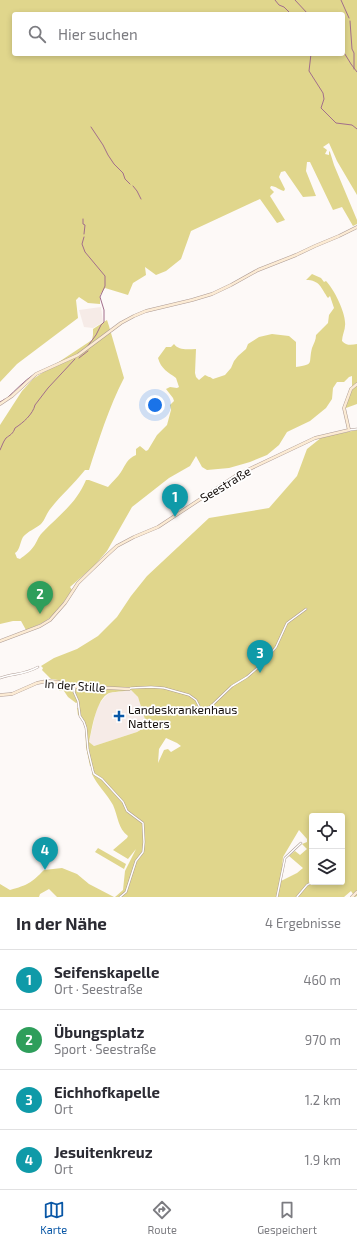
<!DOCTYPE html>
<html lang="de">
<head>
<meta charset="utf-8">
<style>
	:root { --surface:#fff; --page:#f2f2f3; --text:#2b2b33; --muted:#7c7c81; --line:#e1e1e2; --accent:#0957a6 }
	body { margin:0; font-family:"Exo 2",sans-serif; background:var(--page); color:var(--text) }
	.controls { position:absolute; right:12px; bottom:12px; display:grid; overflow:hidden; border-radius:4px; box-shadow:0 2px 6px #0003 }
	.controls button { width:36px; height:36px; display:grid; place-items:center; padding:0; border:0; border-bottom:1px solid var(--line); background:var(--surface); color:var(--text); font:20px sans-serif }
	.you { position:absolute; left:155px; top:405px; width:14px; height:14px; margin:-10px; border:3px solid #fff; border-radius:50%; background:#1a73e8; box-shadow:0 0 0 6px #1a73e833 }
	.badge { display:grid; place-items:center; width:26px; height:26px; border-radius:50%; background:var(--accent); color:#fff; font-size:13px; font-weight:700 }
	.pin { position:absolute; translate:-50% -33px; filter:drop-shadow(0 1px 2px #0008) }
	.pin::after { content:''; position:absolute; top:21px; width:14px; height:12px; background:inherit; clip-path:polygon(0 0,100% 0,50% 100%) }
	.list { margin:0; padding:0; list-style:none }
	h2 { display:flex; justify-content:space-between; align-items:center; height:52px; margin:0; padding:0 16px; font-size:17px }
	h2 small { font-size:13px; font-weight:400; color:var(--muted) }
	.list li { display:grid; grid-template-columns:26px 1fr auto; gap:12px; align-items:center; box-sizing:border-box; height:60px; padding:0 16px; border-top:1px solid var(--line) }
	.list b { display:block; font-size:15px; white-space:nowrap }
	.list p { margin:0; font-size:13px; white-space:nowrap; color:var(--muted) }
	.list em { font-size:13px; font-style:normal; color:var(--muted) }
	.icon { flex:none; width:22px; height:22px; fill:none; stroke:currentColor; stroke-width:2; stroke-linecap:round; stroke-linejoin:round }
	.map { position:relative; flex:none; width:357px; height:897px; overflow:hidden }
	.search { position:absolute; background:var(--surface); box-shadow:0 2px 6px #0003; left:12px; right:12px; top:12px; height:44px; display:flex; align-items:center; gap:10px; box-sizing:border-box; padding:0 14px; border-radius:4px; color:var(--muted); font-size:15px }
	.sheet { height:292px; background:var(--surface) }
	nav { display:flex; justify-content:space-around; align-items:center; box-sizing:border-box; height:56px; border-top:1px solid var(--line); background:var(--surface); font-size:11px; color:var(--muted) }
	nav a { display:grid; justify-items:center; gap:2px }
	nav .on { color:var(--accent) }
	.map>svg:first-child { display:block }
</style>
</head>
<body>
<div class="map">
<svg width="357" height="897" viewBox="0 0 357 897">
	<rect width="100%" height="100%" fill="#fdf9f7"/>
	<g fill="#f6ebe7">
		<path d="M 101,307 L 103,322 L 93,328 L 84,327 L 79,310 Z"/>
		<path d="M 131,690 L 138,697 L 147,725 L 137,732 L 94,746 L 89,742 L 97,707 L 104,698 L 109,693 Z"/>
	</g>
	<g fill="#e0d68c" fill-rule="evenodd">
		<path d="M 0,0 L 357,0 L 357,195 L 337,161 L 329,143 L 323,147 L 327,150 L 325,154 L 329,155 L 329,151 L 330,152 L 334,165 L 357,220 L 357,224 L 353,226 L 342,207 L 333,210 L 310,162 L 307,162 L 306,171 L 316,196 L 303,197 L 285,171 L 281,172 L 279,177 L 285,189 L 284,191 C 279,190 276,186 271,186 L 270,188 L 274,192 L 270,196 L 285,220 L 277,223 L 260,199 L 191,231 L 181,259 L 166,271 L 156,275 L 145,267 L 146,275 L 133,283 L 128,295 L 105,288 L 100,295 L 100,304 L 88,303 L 79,297 L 76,300 L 78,318 L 17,364 L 0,382 ZM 14,14 L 343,14 L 343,54 L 14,54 Z"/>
		<path d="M 312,274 L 321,278 L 324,282 L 326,281 C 334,289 345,312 345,322 C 346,329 342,335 342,341 C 346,346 352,345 357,344 L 357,404 L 346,408 L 346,405 L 352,389 L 352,376 L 349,377 L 344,382 L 337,382 L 333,388 L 332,399 L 326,408 L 310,421 L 287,432 L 279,445 L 267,455 L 250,462 L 229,468 L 207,470 L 202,467 L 196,456 L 190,466 L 169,478 L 132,507 L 107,551 L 94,566 L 70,587 L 72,590 C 57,612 52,621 26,630 L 21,621 L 13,621 L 0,624 L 0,425 L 22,391 L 33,379 L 92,340 L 93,335 L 93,329 L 107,320 L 109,326 L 124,378 C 109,407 99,439 89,470 L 85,470 C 74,484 61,495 51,508 C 47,512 45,520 41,524 C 35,529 28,531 23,537 C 20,542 20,550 15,553 L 17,558 L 20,559 C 25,555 30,552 34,546 C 37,542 38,537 42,533 C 59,515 76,504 86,480 L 89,480 L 108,487 C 112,482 118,477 121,472 C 126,464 127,459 136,455 L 136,449 L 140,446 L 146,451 L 148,450 L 157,435 L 167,425 L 171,410 L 170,405 L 174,401 L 173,398 L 166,389 L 170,387 L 177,388 L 179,387 L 176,378 C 168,372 161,369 158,358 L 166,347 L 171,347 L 174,344 C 179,351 188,349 196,349 L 195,373 L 196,377 L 199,380 L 205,375 L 209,377 L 210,377 L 213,379 L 225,375 L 231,368 L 234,361 L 238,356 L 246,349 L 248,344 L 259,337 L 272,334 L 289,336 L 296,342 L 296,367 C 315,364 308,364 312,348 C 314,343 316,340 316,335 L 328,323 L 329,315 L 334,308 L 330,296 L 328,298 C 321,288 320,280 306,280 Z"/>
		<path d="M 357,430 L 357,896 L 355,897 L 351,891 L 344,897 L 115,897 L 123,890 L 125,871 L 136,849 L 128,859 L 113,850 L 127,838 L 128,836 C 118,829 118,816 113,805 C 107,794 97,785 92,774 L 94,772 L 92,766 L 90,766 L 86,747 L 85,722 L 80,716 L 78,715 L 77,708 L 79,707 L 78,702 L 76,703 L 68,697 L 64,691 L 59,691 L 58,680 L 51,679 L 42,670 L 43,668 L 41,666 L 54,658 L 77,649 L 98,636 L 117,617 L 131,596 L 147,576 L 209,518 L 269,508 L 297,476 L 307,449 L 322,437 ZM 131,690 L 138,697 L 147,726 L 137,732 L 94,746 L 89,742 C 92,729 96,699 109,693 C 111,692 126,691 131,690 ZM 166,738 L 177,743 L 181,746 L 171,752 L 168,749 L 164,750 L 158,763 L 159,749 ZM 312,816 L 342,816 L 342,882 L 312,882 ZM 299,830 L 307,839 L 307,842 L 302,844 L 307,849 L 300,855 L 295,851 L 289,856 L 303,868 L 297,873 L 281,881 L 283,857 Z"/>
		<path d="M 98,848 L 126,864 L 124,869 L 95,852 Z"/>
		<path d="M 62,868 L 77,874 L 89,884 L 114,897 L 57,897 L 49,889 L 40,894 L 39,897 L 0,897 L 0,884 L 10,890 C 28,885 31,883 44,870 Z"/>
	</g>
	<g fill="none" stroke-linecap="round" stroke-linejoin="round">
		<g stroke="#a26e8b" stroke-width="1">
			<path d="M 275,0 L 279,5 L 284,7 L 291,14"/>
			<path d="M 295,0 L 308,14"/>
			<path d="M 341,0 L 349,18"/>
			<path d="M 350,21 L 352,49 L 354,53 L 354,69"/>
			<path d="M 343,51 L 351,64 L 357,72"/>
			<path d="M 311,54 L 309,71 L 323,93 L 324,99 L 321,108 L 336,123 L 352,125 L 357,129"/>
			<path d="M 91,127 L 103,145 L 108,155 L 114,164 L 123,173 L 125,179 L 130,184"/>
			<path d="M 133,186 L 137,191 L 141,199"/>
			<path d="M 83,219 L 83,224 L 85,225 L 84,234"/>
			<path d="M 84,237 L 82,244 L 85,252 L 105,276 L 105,286 L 100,297 L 104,310 L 104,322 L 101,325 L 96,335 L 87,347"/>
			<path d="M 79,358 L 88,351"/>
			<path d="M 7,398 C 16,390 24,381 33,375"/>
			<path d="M 0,402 L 5,399"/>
			<path d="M 0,450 C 2,446 3,442 6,438 C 10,435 13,434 15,428 C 23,423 33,414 35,405 L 48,388 L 75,359"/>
		</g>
		<g stroke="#ad9b94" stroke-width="2.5">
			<g id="street">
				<path d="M 349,430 L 357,429"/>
				<path d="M 0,678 C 14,673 24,675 38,667"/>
				<path d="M 75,687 L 74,692 L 78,701 L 80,716 L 84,722 L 86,728 L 88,750 L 93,771 L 94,774 L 102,779 L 123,802 L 127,811 L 143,823 L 144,842 L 143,852 L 136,861 L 126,892 L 120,897"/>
				<path d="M 129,689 L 131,688 L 151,687 L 164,688 L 189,695 L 196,700 L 200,708 L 205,709 L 210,707 L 232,686 L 247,677 L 262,664 L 276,647 L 287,623 L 306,609"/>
				<path d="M 277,897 L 285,858 L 301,843"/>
				<path d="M 297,897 L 307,885 L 313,882"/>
			</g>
		</g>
		<g stroke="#ad9b94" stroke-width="3.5">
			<g id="secondary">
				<path d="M 0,404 L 12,396 L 36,374 L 78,355 L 121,323 L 134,316 L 146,311 L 192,300 L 212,294 L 231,285 L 258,270 L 296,255 L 315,246 L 339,236 L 357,227"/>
				<path d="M 0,641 L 40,626 L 50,620 L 65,603 L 78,583 L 106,556 L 117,546 L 134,537 L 158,527 L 237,475 L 315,438 L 349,430 L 344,408 L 351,389 L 357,384"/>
				<path d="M 0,695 L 12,694 L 37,683 L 47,681 L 58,682 L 81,688 L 110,688 L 129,689"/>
				<path d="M 352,897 L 357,892"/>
			</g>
		</g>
		<use href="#street" stroke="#fff" stroke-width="1.5"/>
		<use href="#secondary" stroke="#fcebd4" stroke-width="2.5"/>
	</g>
	<path fill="#0957a6" stroke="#fff" stroke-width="1.5" d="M117 710h4v4h4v4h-4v4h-4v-4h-4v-4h4z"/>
	<g text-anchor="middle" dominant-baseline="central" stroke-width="3.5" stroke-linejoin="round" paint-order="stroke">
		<g font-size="12" fill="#130d0a" stroke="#fff">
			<text transform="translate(225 484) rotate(-31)">Seestraße</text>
			<text transform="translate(75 685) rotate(4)">In der Stille</text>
		</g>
		<g font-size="12" fill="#130d0a" stroke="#fff" text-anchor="start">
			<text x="128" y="709">Landeskrankenhaus<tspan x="128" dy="14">Natters</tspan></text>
		</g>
	</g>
</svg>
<div class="controls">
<button><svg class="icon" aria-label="locate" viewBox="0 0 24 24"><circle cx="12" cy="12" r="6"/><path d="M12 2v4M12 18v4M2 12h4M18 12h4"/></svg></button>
<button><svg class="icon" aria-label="layers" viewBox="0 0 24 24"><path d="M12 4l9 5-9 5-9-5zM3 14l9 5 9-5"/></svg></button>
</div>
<div class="you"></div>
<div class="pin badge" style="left:175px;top:517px;background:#0f9aa8">1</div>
<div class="pin badge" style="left:40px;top:614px;background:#2e9e5b">2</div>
<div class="pin badge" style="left:260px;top:673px;background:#0f9aa8">3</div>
<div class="pin badge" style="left:45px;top:870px;background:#0f9aa8">4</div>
<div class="search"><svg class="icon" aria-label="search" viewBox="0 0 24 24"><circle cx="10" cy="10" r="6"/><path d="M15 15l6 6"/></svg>Hier suchen</div>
</div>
<section class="sheet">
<h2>In der Nähe<small>4 Ergebnisse</small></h2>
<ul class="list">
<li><span class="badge" style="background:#0f9aa8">1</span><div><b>Seifenskapelle</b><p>Ort · Seestraße</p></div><em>460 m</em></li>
<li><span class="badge" style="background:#2e9e5b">2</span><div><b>Übungsplatz</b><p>Sport · Seestraße</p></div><em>970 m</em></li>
<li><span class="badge" style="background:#0f9aa8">3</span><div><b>Eichhofkapelle</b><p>Ort</p></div><em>1.2 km</em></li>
<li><span class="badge" style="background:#0f9aa8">4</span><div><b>Jesuitenkreuz</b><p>Ort</p></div><em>1.9 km</em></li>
</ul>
</section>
<nav>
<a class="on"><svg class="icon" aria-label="map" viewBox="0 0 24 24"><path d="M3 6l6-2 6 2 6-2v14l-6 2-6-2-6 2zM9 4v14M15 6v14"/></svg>Karte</a>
<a><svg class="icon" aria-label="directions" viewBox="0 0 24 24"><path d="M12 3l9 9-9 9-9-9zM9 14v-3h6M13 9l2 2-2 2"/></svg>Route</a>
<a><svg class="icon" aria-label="saved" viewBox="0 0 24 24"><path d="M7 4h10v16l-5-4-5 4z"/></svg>Gespeichert</a>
</nav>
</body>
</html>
